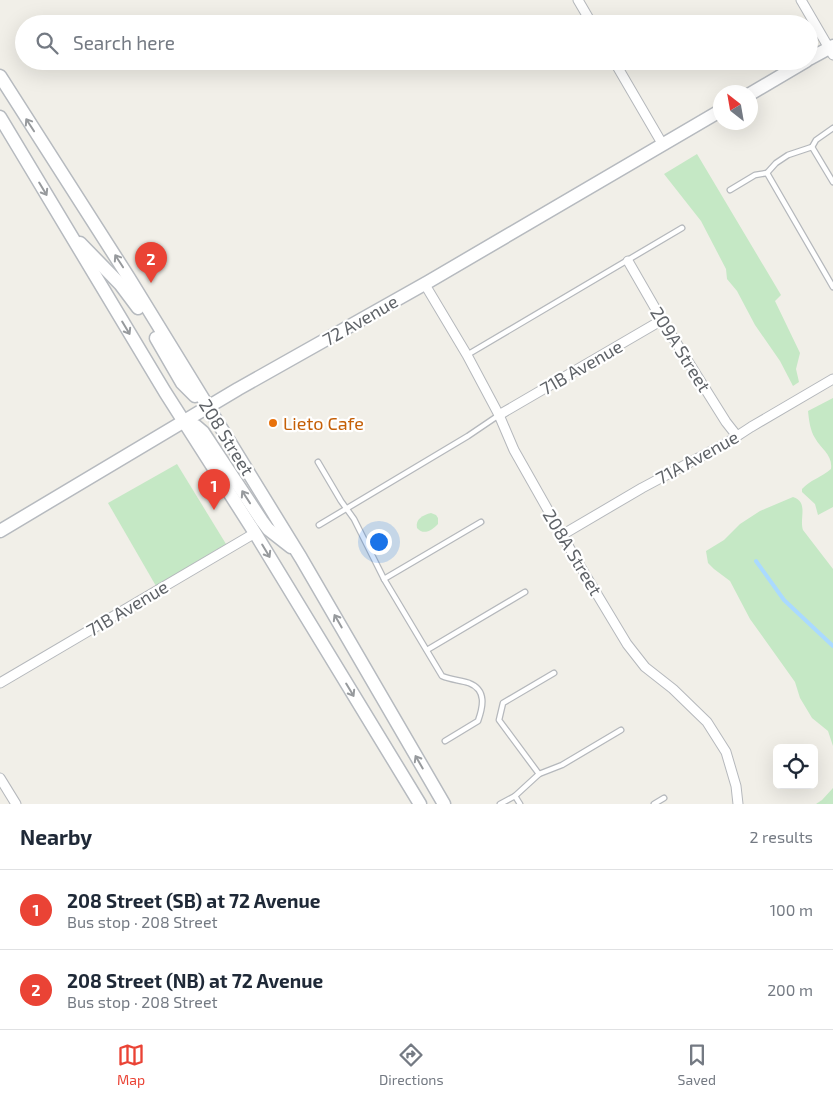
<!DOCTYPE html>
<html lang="en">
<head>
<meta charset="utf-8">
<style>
	:root { --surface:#fff; --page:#f2f2f3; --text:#1f2937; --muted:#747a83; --line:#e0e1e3; --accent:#ea4335 }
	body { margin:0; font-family:"Exo 2",sans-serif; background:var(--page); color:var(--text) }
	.controls { position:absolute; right:15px; bottom:15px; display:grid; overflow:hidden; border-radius:8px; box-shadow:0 5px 20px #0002 }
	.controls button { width:45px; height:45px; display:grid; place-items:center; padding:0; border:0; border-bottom:1px solid var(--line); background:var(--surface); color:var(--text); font:25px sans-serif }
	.compass { position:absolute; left:713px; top:85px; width:45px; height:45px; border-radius:50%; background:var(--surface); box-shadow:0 5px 20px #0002; rotate:329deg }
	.you { position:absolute; left:378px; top:541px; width:18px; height:18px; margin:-12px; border:4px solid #fff; border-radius:50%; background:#1a73e8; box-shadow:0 0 0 8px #1a73e833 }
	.badge { display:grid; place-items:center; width:32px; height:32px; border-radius:50%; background:var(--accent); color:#fff; font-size:16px; font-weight:700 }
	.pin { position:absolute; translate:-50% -41px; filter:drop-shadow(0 1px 2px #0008) }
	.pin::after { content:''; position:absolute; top:26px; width:18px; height:15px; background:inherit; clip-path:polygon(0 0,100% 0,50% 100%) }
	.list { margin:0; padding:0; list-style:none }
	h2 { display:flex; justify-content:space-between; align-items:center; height:65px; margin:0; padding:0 20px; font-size:21px }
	h2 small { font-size:16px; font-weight:400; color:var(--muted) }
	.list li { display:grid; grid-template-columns:32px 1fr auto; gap:15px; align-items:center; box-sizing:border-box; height:80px; padding:0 20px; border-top:1px solid var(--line) }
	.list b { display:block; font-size:19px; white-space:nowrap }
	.list p { margin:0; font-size:16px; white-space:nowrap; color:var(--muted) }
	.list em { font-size:16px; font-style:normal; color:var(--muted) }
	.icon { flex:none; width:28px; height:28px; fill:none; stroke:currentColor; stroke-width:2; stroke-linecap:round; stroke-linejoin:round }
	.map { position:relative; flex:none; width:833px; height:804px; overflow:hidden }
	.search { position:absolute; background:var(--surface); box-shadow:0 5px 20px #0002; left:15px; right:15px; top:15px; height:55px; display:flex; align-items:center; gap:12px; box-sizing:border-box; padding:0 18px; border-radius:28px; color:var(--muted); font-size:19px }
	.sheet { height:225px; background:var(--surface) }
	nav { display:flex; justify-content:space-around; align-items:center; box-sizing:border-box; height:70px; border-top:1px solid var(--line); background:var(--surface); font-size:14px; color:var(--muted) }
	nav a { display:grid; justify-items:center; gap:2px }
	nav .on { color:var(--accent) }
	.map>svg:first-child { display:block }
</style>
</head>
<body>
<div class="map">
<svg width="833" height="804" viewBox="0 0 833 804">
	<rect width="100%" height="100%" fill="#f1efe8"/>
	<g fill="#c5e8c5">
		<path d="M 697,154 L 781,295 L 775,301 L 800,353 L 796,369 L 799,382 L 793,386 L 780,361 L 755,325 L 737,291 L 727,279 L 726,269 L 701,221 L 664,174 Z"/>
		<path d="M 833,398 L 833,507 L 818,515 L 815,504 L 802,492 L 802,489 C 810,480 822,477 831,469 C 833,455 821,449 815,438 C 810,430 809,420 808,411 Z"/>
		<path d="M 177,464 L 226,544 L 156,586 L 108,503 Z"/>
		<path d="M 793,497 C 809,502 799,518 803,530 L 833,569 L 833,746 L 828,731 L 812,718 L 800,698 L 795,682 L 750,619 L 730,581 L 714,569 L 708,563 L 706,551 L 724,540 L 740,524 L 760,511 Z"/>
		<path d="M 431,513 L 436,515 L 438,518 L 438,524 C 432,530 424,536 417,528 C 415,519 423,515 431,513 Z"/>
		<path d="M 833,788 L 833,804 L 816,804 L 822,800 Z"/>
	</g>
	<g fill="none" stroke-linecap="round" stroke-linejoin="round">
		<path stroke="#aadaff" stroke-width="4" d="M 756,561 L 784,600 L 833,646"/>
		<g stroke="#b5b8bc" stroke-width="7">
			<g id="service">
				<path d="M 833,128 L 816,140 L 812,147 L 788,155 L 776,163 L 767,173 L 833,287"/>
				<path d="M 812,147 L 833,182"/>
				<path d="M 730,190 L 755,175 L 767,173"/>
				<path d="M 467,355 L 682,228"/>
				<path d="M 318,462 L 341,501 L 354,519 L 384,579 L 442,676 C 451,680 460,680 469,683 C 487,690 483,707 478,721 L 445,741"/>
				<path d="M 319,525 L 468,436 L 499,415"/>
				<path d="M 384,579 L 481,522"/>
				<path d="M 427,650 L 525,592"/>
				<path d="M 539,774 L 499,720 L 503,703 L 554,673"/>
				<path d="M 515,796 L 520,804"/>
				<path d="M 500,804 L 515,796 L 539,774 L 562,765 L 621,730"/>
				<path d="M 654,804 L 664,798"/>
			</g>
		</g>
		<g stroke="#b5b8bc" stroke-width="11">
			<g id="minor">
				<path d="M 578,0 L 592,24"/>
				<path d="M 801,0 L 833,55"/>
				<path d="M 614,61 L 663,145"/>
				<path d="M 628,261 L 662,320 L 726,422 L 737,436"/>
				<path d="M 424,283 L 467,355 L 499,415 L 514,450 L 574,556 L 627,644 L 645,667 L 673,689 L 707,722 L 726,752 L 736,786 L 738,804"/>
				<path d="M 499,415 L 662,320"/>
				<path d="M 562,535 L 642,488 L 728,442 L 751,427 L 833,379"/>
				<path d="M 0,683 L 255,533"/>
				<path d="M 0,778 L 16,804"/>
			</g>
		</g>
		<g stroke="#b6babf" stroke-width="15">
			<g id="secondary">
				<path d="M 809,59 L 833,46"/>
				<path d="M 0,76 L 129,278 L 301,558 L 444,804"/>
				<path d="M 750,94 L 806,61"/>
				<path d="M 0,117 L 165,392 L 255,533 L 420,804"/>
				<path d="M 80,243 L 120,284 L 138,308"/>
				<path d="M 156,338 L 182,383 L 195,396"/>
				<path d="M 183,422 L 196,426 L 203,432 L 262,521 L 268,529 L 291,547"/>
				<path d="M 0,531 L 238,389 L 428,282 L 720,111"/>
			</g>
		</g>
		<use href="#service" stroke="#fff" stroke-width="4.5"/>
		<use href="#minor" stroke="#fff" stroke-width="9"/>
		<use href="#secondary" stroke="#fff" stroke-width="12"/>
	</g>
	<defs><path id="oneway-shaft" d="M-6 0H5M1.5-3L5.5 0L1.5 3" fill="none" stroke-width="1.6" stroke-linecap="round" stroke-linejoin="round" transform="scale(1.25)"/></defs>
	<g stroke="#979a9d">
		<use href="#oneway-shaft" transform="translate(30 125) rotate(-123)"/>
		<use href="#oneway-shaft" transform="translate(43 189) rotate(59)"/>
		<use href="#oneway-shaft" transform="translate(119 261) rotate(-123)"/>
		<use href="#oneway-shaft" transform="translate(126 328) rotate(59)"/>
		<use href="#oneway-shaft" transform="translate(246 497) rotate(-123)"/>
		<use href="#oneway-shaft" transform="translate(266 551) rotate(59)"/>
		<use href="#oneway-shaft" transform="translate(338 621) rotate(-120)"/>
		<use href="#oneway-shaft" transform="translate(350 690) rotate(59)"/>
		<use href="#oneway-shaft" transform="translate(419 762) rotate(-120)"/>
	</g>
	<circle fill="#e8710a" stroke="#fff" stroke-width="2" cx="273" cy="423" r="5"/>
	<g text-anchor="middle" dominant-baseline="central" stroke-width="4.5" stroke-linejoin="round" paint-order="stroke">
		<g font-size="18" fill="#5f6368" stroke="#fff">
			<text transform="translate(360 320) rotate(-30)">72 Avenue</text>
			<text transform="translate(681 349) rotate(58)">209A Street</text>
			<text transform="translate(581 367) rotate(-30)">71B Avenue</text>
			<text transform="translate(227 437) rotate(58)">208 Street</text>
			<text transform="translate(697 457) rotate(-29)">71A Avenue</text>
			<text transform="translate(573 552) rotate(59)">208A Street</text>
			<text transform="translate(127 608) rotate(-31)">71B Avenue</text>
		</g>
		<g font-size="18" fill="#c56008" stroke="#fff" text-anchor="start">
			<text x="283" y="423">Lieto Cafe</text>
		</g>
	</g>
</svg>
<div class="controls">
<button><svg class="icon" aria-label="locate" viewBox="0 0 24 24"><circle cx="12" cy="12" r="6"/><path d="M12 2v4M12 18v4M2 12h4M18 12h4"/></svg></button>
</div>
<svg class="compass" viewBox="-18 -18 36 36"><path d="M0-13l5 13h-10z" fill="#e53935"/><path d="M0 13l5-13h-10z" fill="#747a83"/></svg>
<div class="you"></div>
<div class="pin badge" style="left:214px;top:510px">1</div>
<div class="pin badge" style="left:151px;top:283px">2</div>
<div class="search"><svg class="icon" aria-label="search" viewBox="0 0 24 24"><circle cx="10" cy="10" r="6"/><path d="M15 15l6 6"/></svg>Search here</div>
</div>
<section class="sheet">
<h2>Nearby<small>2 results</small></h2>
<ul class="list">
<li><span class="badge">1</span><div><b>208 Street (SB) at 72 Avenue</b><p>Bus stop · 208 Street</p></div><em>100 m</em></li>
<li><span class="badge">2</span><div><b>208 Street (NB) at 72 Avenue</b><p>Bus stop · 208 Street</p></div><em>200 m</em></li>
</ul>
</section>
<nav>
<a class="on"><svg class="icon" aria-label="map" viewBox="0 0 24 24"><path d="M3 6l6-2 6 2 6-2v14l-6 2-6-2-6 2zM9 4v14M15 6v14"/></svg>Map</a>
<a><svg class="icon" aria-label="directions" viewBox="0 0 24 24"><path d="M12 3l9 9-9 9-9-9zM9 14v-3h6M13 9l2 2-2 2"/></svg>Directions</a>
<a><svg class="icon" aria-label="saved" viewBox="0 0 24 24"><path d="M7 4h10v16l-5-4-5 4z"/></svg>Saved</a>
</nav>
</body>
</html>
